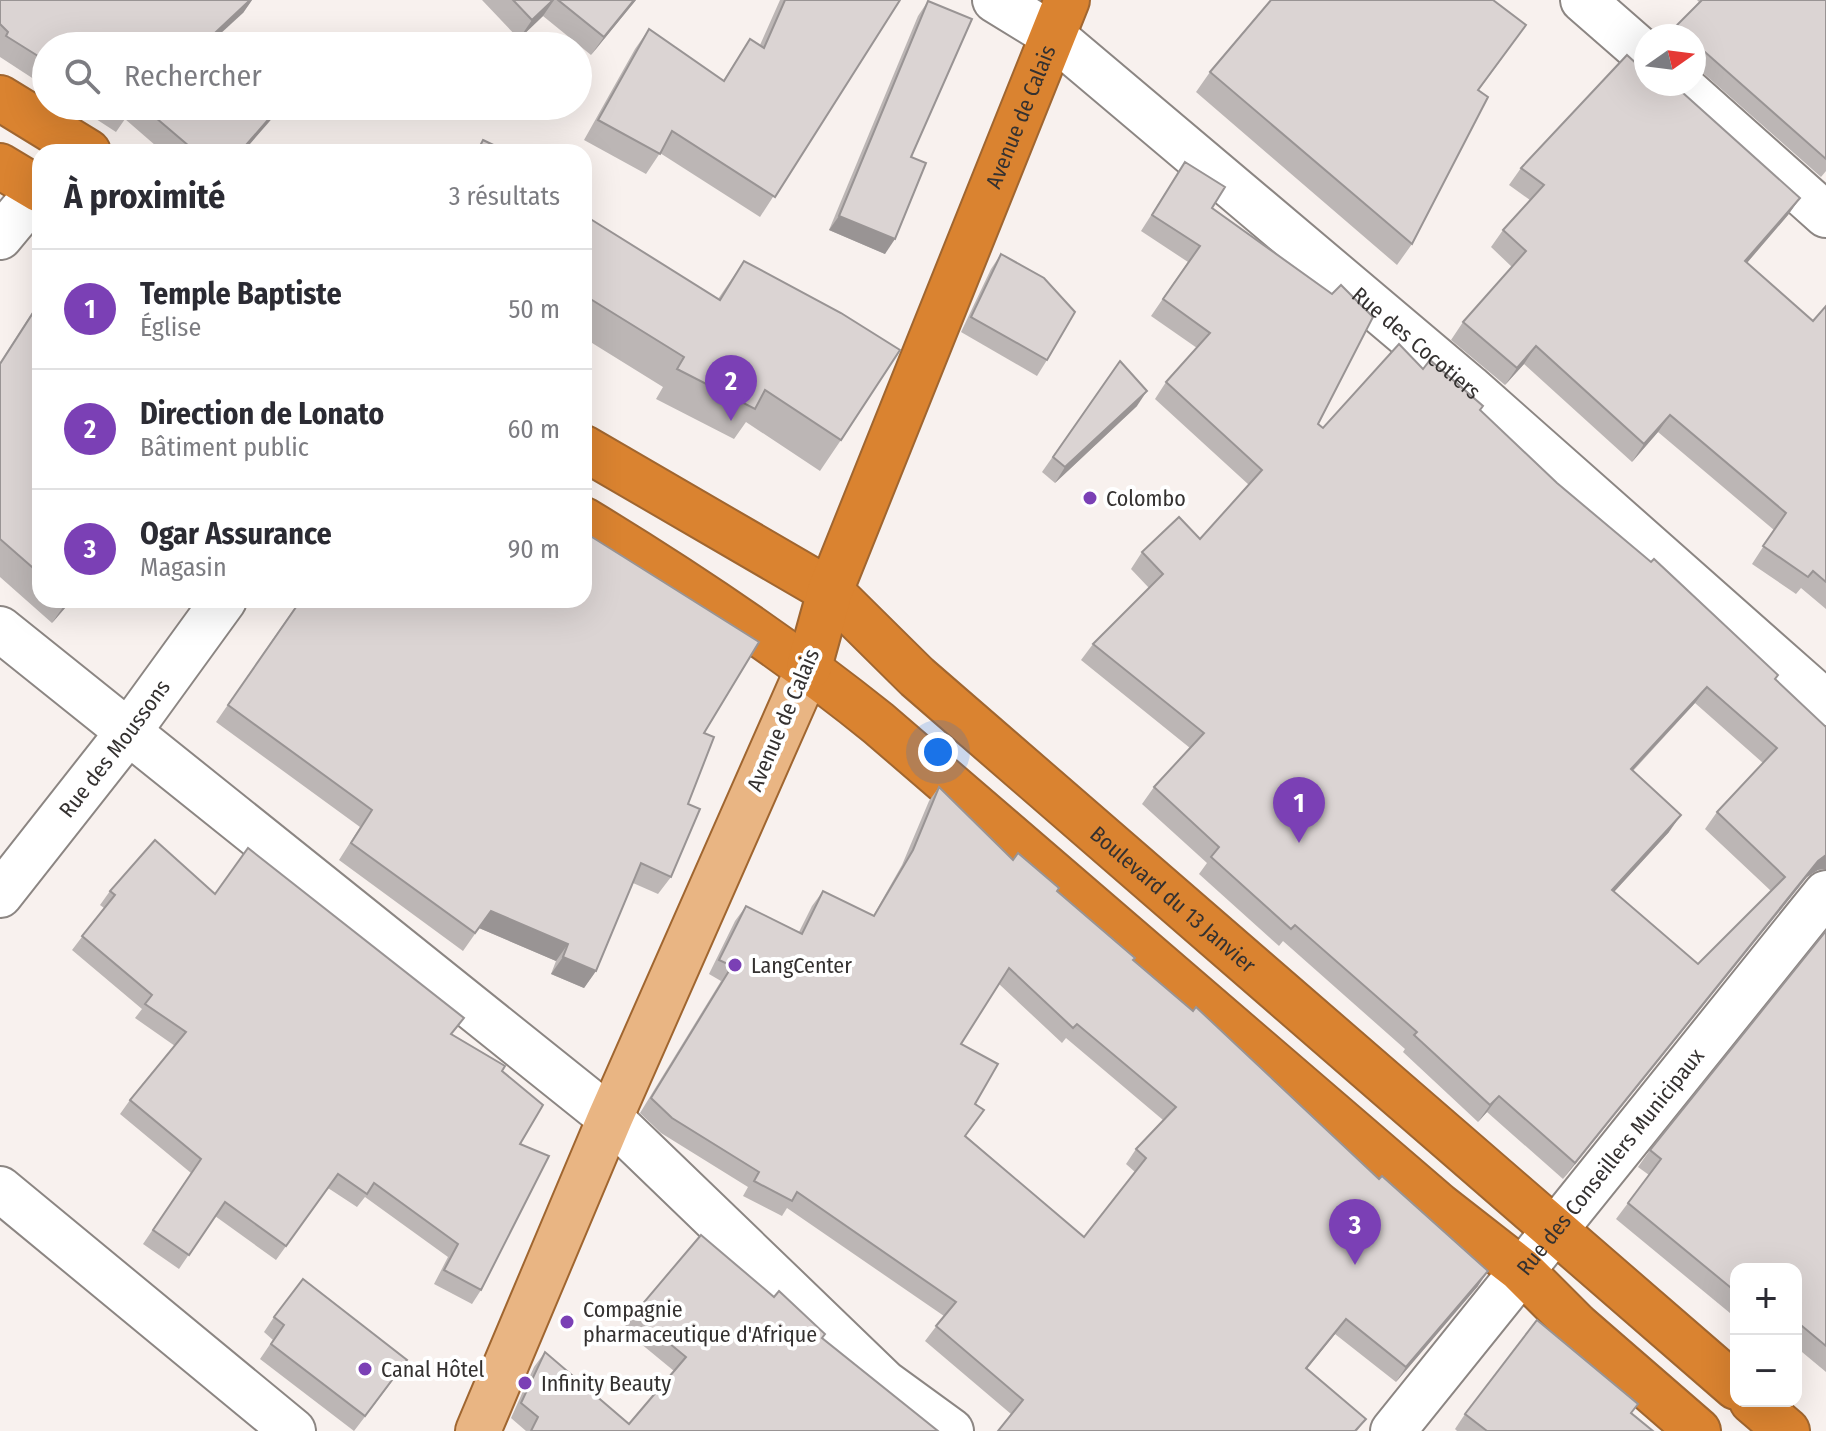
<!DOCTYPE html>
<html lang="fr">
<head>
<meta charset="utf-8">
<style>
	:root { --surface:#fff; --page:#f2f2f3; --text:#2b2b33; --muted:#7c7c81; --line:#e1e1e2; --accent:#7b40b5 }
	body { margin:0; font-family:"Fira Sans Condensed",sans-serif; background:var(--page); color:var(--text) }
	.controls { position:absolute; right:24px; bottom:24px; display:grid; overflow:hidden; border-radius:16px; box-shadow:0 8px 32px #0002 }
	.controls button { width:72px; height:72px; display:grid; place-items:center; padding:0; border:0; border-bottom:2px solid var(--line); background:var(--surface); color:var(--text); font:40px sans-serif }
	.compass { position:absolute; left:1634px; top:24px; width:72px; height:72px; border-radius:50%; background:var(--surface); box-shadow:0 8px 32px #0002; rotate:76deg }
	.you { position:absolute; left:938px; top:752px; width:28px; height:28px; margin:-20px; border:6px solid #fff; border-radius:50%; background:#1a73e8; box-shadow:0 0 0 12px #1a73e833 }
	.badge { display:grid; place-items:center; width:52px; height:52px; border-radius:50%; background:var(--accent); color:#fff; font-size:26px; font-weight:700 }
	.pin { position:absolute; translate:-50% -66px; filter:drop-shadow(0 2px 4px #0008) }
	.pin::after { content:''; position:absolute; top:42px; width:28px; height:24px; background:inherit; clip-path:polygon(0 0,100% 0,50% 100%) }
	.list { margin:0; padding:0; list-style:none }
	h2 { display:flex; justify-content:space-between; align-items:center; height:104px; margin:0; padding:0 32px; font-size:34px }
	h2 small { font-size:26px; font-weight:400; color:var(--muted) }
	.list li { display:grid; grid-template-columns:52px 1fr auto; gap:24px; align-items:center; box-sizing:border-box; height:120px; padding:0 32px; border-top:2px solid var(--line) }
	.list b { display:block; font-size:30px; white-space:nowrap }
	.list p { margin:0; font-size:26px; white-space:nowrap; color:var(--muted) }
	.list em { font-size:26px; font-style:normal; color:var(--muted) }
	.icon { flex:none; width:44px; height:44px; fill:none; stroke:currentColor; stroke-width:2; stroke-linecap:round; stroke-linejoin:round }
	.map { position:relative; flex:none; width:1826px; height:1431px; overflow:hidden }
	.search { position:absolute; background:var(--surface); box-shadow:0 8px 32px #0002; left:32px; top:32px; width:560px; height:88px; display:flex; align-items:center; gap:20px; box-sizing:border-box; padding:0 28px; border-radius:44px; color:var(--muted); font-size:30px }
	.panel { position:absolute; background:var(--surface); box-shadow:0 8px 32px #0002; left:32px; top:144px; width:560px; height:464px; border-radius:24px }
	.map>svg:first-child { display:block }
</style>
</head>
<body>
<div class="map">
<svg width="1826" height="1431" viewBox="0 0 1826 1431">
	<rect width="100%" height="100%" fill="#f8f1ee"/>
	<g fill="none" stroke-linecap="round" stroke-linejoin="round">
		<g stroke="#8c8683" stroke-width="48">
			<g id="minor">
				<path id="s1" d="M 995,0 L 1052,35 L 1469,387 L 1826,703"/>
				<path d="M 1583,0 L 1646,55"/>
				<path d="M 1679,84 L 1826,215"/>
				<path d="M 0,237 L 39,190"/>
				<path d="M 0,629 L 610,1118 L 885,1383 L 951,1431"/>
				<path id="s2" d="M 0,895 L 129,731 L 224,600"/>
				<path d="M 0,1189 L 293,1431"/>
				<path id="s3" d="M 1393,1431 L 1826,893"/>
			</g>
		</g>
		<g stroke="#a06630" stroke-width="48">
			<path id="major" d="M 478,1431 L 610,1118 L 809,667"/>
		</g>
		<g stroke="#a06630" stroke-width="48">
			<g id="highway">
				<path d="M 0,98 L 88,152"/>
				<path d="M 0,166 L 40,190"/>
				<path id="s4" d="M 584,448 L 830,591 L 917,677 L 1736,1387"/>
				<path d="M 584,520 C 686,582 785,648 878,723 L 1438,1205 L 1520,1269 L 1577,1326 L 1698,1431"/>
				<path id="s5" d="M 809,667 L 830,591 L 1067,0"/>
				<path d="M 1752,1401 L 1787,1431"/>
			</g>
		</g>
		<use href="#minor" stroke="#fff" stroke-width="44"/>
		<use href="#major" stroke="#e9b583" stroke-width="44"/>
		<use href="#highway" stroke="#da8330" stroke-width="44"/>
	</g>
	<g fill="#bcb6b5" fill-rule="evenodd">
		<path d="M 0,0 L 252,0 L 243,13 L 46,46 L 46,87 L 0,57 Z"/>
		<path d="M 482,0 L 636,0 L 591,55 L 543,16 L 519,39 Z"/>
		<path d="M 780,0 L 900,0 L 760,217 L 660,153 L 646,174 L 584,140 L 635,49 L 649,29 L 723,81 L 750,39 L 760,45 Z"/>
		<path d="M 1697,0 L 1826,0 L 1826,171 L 1821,177 L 1694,65 L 1694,36 L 1669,36 L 1675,27 L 1699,2 Z"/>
		<path d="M 928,1 L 911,157 L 885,254 L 829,230 L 918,16 Z"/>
		<path d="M 1511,46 L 1479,90 L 1412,244 L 1397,265 L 1196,92 L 1210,72 Z"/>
		<path d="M 1646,84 L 1800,198 L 1788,215 L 1747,263 L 1813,321 L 1826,306 L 1826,609 L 1801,588 L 1796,594 L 1752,564 L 1774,530 L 1658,432 L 1632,462 L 1524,364 L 1505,385 L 1451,340 L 1463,322 L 1512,267 L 1491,247 L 1503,230 L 1530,200 L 1509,185 L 1521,168 Z"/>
		<path d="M 76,106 L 281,106 L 243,152 L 163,152 L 125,119 L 116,132 Z"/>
		<path d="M 1185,162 L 1212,208 L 1318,424 L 1323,428 L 1423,369 L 1480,411 L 1557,483 L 1775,680 L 1818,870 L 1807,877 L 1563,1179 L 1487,1112 L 1478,1122 L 1403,1052 L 1405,1049 L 1283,941 L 1279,946 L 1199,874 L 1207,863 L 1142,804 L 1154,787 L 1190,748 L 1081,660 L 1093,644 L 1149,588 L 1131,569 L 1142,552 L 1200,539 L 1249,485 L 1155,399 L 1166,382 L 1197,348 L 1151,316 L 1188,262 L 1141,231 ZM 1695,703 L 1763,763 L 1717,812 L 1705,829 L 1771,891 L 1698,964 L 1614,892 L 1669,832 L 1633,771 Z"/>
		<path d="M 584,215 L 718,299 L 744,261 L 841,440 L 820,471 L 746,422 L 734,439 L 656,399 L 663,387 L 584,338 Z"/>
		<path d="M 1001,254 L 1047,360 L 1037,376 L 961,332 L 991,269 Z"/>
		<path d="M 40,300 L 40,600 L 72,600 L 52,623 L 0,577 L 0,362 Z"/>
		<path d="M 1120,361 L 1137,406 L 1055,483 L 1042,472 Z"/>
		<path d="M 300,600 L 704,733 L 671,877 L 658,894 L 633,883 L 596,971 L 584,988 L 551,974 L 556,961 L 479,928 L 463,951 L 339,860 L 360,827 L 216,722 Z"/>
		<path d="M 939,787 L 1013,860 L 1057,891 L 1133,960 L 1478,1286 L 1396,1382 L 1335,1334 L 1307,1369 L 1366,1419 L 1357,1431 L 998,1431 L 1011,1414 L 925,1341 L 944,1316 L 787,1208 L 782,1216 L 743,1196 L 748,1187 L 661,1133 L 640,1113 L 721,981 L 709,974 L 735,921 L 746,906 L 799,932 L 812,906 L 823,891 L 873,916 L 902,865 L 929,801 ZM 999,984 L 1062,1043 L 1066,1038 L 1163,1120 L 1136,1149 L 1126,1164 L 1135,1172 L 1084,1237 L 966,1136 L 975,1104 L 961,1044 Z"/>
		<path d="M 110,891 L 215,894 L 452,1034 L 502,1071 L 520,1144 L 481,1290 L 472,1304 L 434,1284 L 448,1257 L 365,1197 L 357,1207 L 328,1188 L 276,1260 L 215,1216 L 179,1269 L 143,1244 L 191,1173 L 120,1114 L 130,1100 L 175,1046 L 135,1018 L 142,1009 L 72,950 L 104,908 L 100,905 Z"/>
		<path d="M 1826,931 L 1826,1372 L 1796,1347 L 1796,1269 L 1736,1269 L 1736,1318 L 1616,1219 L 1649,1175 L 1638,1167 L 1650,1150 Z"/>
		<path d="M 634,1314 L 822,1338 L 938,1431 L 526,1431 L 511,1418 L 534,1367 L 545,1352 L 629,1424 L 674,1371 L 623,1329 Z"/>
		<path d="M 274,1317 L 397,1375 L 354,1431 L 260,1359 L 273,1340 L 264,1332 Z"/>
		<path d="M 1632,1413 L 1653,1431 L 1457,1431 L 1455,1429 L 1465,1414 Z"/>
	</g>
	<g fill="#999494">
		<path d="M 250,0 L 252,0 L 243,13 L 207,46 L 216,32 Z"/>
		<path d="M 554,0 L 543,16 L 519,39 L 532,20 Z"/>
		<path d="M 634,0 L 636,0 L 591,55 L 604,37 Z"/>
		<path d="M 280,106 L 281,106 L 276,114 L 243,152 L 240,152 Z"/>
		<path d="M 1800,198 L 1788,215 L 1733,279 L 1745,261 Z"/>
		<path d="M 839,216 L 895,239 L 885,254 L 829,230 Z"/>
		<path d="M 1536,346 L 1524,364 L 1505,385 L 1517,368 Z"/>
		<path d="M 1147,391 L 1137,406 L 1055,483 L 1065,467 Z"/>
		<path d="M 1670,415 L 1658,432 L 1632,462 L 1644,444 Z"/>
		<path d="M 68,600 L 72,600 L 52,623 Z"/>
		<path d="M 1707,687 L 1695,703 L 1619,785 L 1631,769 Z"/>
		<path d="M 1681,815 L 1669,832 L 1601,906 L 1612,890 Z"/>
		<path d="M 1826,855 L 1826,869 L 1818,870 L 1807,877 L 1563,1179 L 1575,1163 L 1818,861 Z"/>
		<path d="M 491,911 L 568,944 L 556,961 L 479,928 L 463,951 Z"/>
		<path d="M 563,957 L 596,971 L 584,988 L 551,974 Z"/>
		<path d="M 1499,1096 L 1487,1112 L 1478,1122 L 1490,1105 Z"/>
		<path d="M 1488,1271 L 1478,1286 L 1396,1382 L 1406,1367 Z"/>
		<path d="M 1346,1319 L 1335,1334 L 1295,1383 L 1306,1368 Z"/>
	</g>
	<g fill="#dbd4d3" stroke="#999494" stroke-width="2" fill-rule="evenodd">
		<path d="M 0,0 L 250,0 L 216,32 L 231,46 L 46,46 L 46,61 L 6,36 L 8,32 L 0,24 Z"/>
		<path d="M 513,0 L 553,0 L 532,20 Z"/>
		<path d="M 558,0 L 634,0 L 604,37 Z"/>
		<path d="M 785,0 L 900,0 L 775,197 L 672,131 L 660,154 L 598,120 L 649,29 L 724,81 L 750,39 L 764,48 Z"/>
		<path d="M 1271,0 L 1493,0 L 1526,25 L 1478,90 L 1488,97 L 1412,244 L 1210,72 Z"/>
		<path d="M 1702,0 L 1826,0 L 1826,159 L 1705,52 L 1694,46 L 1694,36 L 1677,36 L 1675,27 Z"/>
		<path d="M 928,1 L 972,19 L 911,157 L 926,163 L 895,239 L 839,216 Z"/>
		<path d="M 1627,55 L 1638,65 L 1645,58 L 1646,59 L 1646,84 L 1673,84 L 1800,198 L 1745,261 L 1813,321 L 1826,306 L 1826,582 L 1813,571 L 1808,577 L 1763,546 L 1786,513 L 1670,415 L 1644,444 L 1536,346 L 1517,368 L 1463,322 L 1526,251 L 1503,230 L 1544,185 L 1521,168 Z"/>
		<path d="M 116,106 L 133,106 L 128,114 Z"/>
		<path d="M 142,106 L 280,106 L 240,152 L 196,152 Z"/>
		<path d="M 483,140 L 508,152 L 477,152 Z"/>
		<path d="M 1185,162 L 1225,187 L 1212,208 L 1332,294 L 1341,285 L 1373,317 L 1318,424 L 1323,428 L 1399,344 L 1423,369 L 1430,360 L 1483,406 L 1480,410 L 1557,483 L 1651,562 L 1654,559 L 1778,675 L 1775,679 L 1826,727 L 1826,855 L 1818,861 L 1575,1163 L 1499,1096 L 1490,1105 L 1414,1035 L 1417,1032 L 1295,925 L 1291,929 L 1211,857 L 1219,847 L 1154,787 L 1204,733 L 1093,644 L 1163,574 L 1142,552 L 1179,517 L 1200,539 L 1262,470 L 1166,382 L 1210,333 L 1163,299 L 1200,246 L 1152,215 ZM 1707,687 L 1777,748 L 1717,812 L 1785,877 L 1698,964 L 1612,890 L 1681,815 L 1631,769 Z"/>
		<path d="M 584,215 L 720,300 L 744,261 L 841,313 L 900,350 L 841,440 L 765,390 L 755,409 L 677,369 L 684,357 L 584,295 Z"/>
		<path d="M 1001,254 L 1044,278 L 1075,312 L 1047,360 L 971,317 Z"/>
		<path d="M 40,302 L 40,574 L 0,539 L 0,364 Z"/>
		<path d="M 1120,361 L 1147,391 L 1065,467 L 1053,457 Z"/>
		<path d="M 584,532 L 759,642 L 704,733 L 714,737 L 688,804 L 700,809 L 671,877 L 641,863 L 596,971 L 563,957 L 568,944 L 491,911 L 475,933 L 351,843 L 372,810 L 228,705 L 301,600 L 584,600 Z"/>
		<path d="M 939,787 L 1013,860 L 1018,853 L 1059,888 L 1057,891 L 1135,958 L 1133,960 L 1193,1011 L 1196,1007 L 1379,1179 L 1382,1176 L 1488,1271 L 1406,1367 L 1346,1319 L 1306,1368 L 1366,1419 L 1355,1431 L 998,1431 L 1023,1400 L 936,1326 L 956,1302 L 797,1192 L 792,1201 L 754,1181 L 759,1172 L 672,1118 L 651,1098 L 732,966 L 719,960 L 746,906 L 802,934 L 823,891 L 874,916 L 913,850 ZM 1009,968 L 1073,1028 L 1077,1024 L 1176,1107 L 1136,1149 L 1146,1158 L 1084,1237 L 965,1136 L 984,1110 L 975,1104 L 998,1064 L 961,1044 Z"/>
		<path d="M 155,840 L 215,894 L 248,848 L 464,1018 L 451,1034 L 505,1066 L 502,1071 L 543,1105 L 520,1144 L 549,1156 L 481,1290 L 444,1270 L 458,1244 L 374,1183 L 367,1194 L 338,1174 L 286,1246 L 225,1202 L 189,1255 L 153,1230 L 201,1159 L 130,1100 L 186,1032 L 145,1004 L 152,995 L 82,936 L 115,895 L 110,891 Z"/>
		<path d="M 1826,931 L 1826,1346 L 1796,1321 L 1796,1269 L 1736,1269 L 1736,1292 L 1628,1203 L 1661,1159 L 1650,1150 Z"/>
		<path d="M 701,1235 L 774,1297 L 779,1291 L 825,1334 L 822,1338 L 938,1431 L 531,1431 L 538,1417 L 521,1403 L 545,1352 L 629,1424 L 686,1357 L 634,1314 Z"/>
		<path d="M 303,1279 L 407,1360 L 365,1416 L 271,1344 L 284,1325 L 274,1317 Z"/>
		<path d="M 1537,1320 L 1638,1404 L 1631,1413 L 1653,1431 L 1487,1431 L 1465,1414 Z"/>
	</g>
	<g fill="#7b40b5" stroke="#fff" stroke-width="3">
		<circle cx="1090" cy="498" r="8"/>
		<circle cx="735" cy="965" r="8"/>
		<circle cx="567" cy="1322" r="8"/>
		<circle cx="365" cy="1369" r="8"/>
		<circle cx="525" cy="1383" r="8"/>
	</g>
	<g text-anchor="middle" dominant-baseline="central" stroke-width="8" stroke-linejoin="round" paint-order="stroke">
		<g font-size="22" fill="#343130" stroke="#fff">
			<text stroke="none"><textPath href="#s5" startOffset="590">Avenue de Calais</textPath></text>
			<text stroke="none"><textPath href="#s1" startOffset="544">Rue des Cocotiers</textPath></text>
			<text transform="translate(783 720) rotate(-67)">Avenue de Calais</text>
			<text stroke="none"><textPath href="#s2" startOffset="186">Rue des Moussons</textPath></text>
			<text stroke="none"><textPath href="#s4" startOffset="746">Boulevard du 13 Janvier</textPath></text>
			<text stroke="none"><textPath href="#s3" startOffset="346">Rue des Conseillers Municipaux</textPath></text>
		</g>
		<g font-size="22" fill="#343130" stroke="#fff" text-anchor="start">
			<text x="1106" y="498">Colombo</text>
			<text x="751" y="965">LangCenter</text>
			<text x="583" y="1309">Compagnie<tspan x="583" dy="25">pharmaceutique d'Afrique</tspan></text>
			<text x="381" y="1369">Canal Hôtel</text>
			<text x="541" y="1383">Infinity Beauty</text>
		</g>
	</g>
</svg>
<div class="controls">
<button>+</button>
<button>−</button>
</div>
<svg class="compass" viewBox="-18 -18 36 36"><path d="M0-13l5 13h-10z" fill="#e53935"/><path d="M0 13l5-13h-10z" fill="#7c7c81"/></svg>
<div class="you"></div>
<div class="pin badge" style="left:1299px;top:843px">1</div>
<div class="pin badge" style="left:731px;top:421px">2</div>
<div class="pin badge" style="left:1355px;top:1265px">3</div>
<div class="search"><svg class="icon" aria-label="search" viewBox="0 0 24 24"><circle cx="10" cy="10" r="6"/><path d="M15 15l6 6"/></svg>Rechercher</div>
<section class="panel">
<h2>À proximité<small>3 résultats</small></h2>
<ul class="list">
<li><span class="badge">1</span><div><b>Temple Baptiste</b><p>Église</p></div><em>50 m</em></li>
<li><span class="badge">2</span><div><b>Direction de Lonato</b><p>Bâtiment public</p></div><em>60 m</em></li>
<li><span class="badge">3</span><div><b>Ogar Assurance</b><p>Magasin</p></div><em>90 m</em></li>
</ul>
</section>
</div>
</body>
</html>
